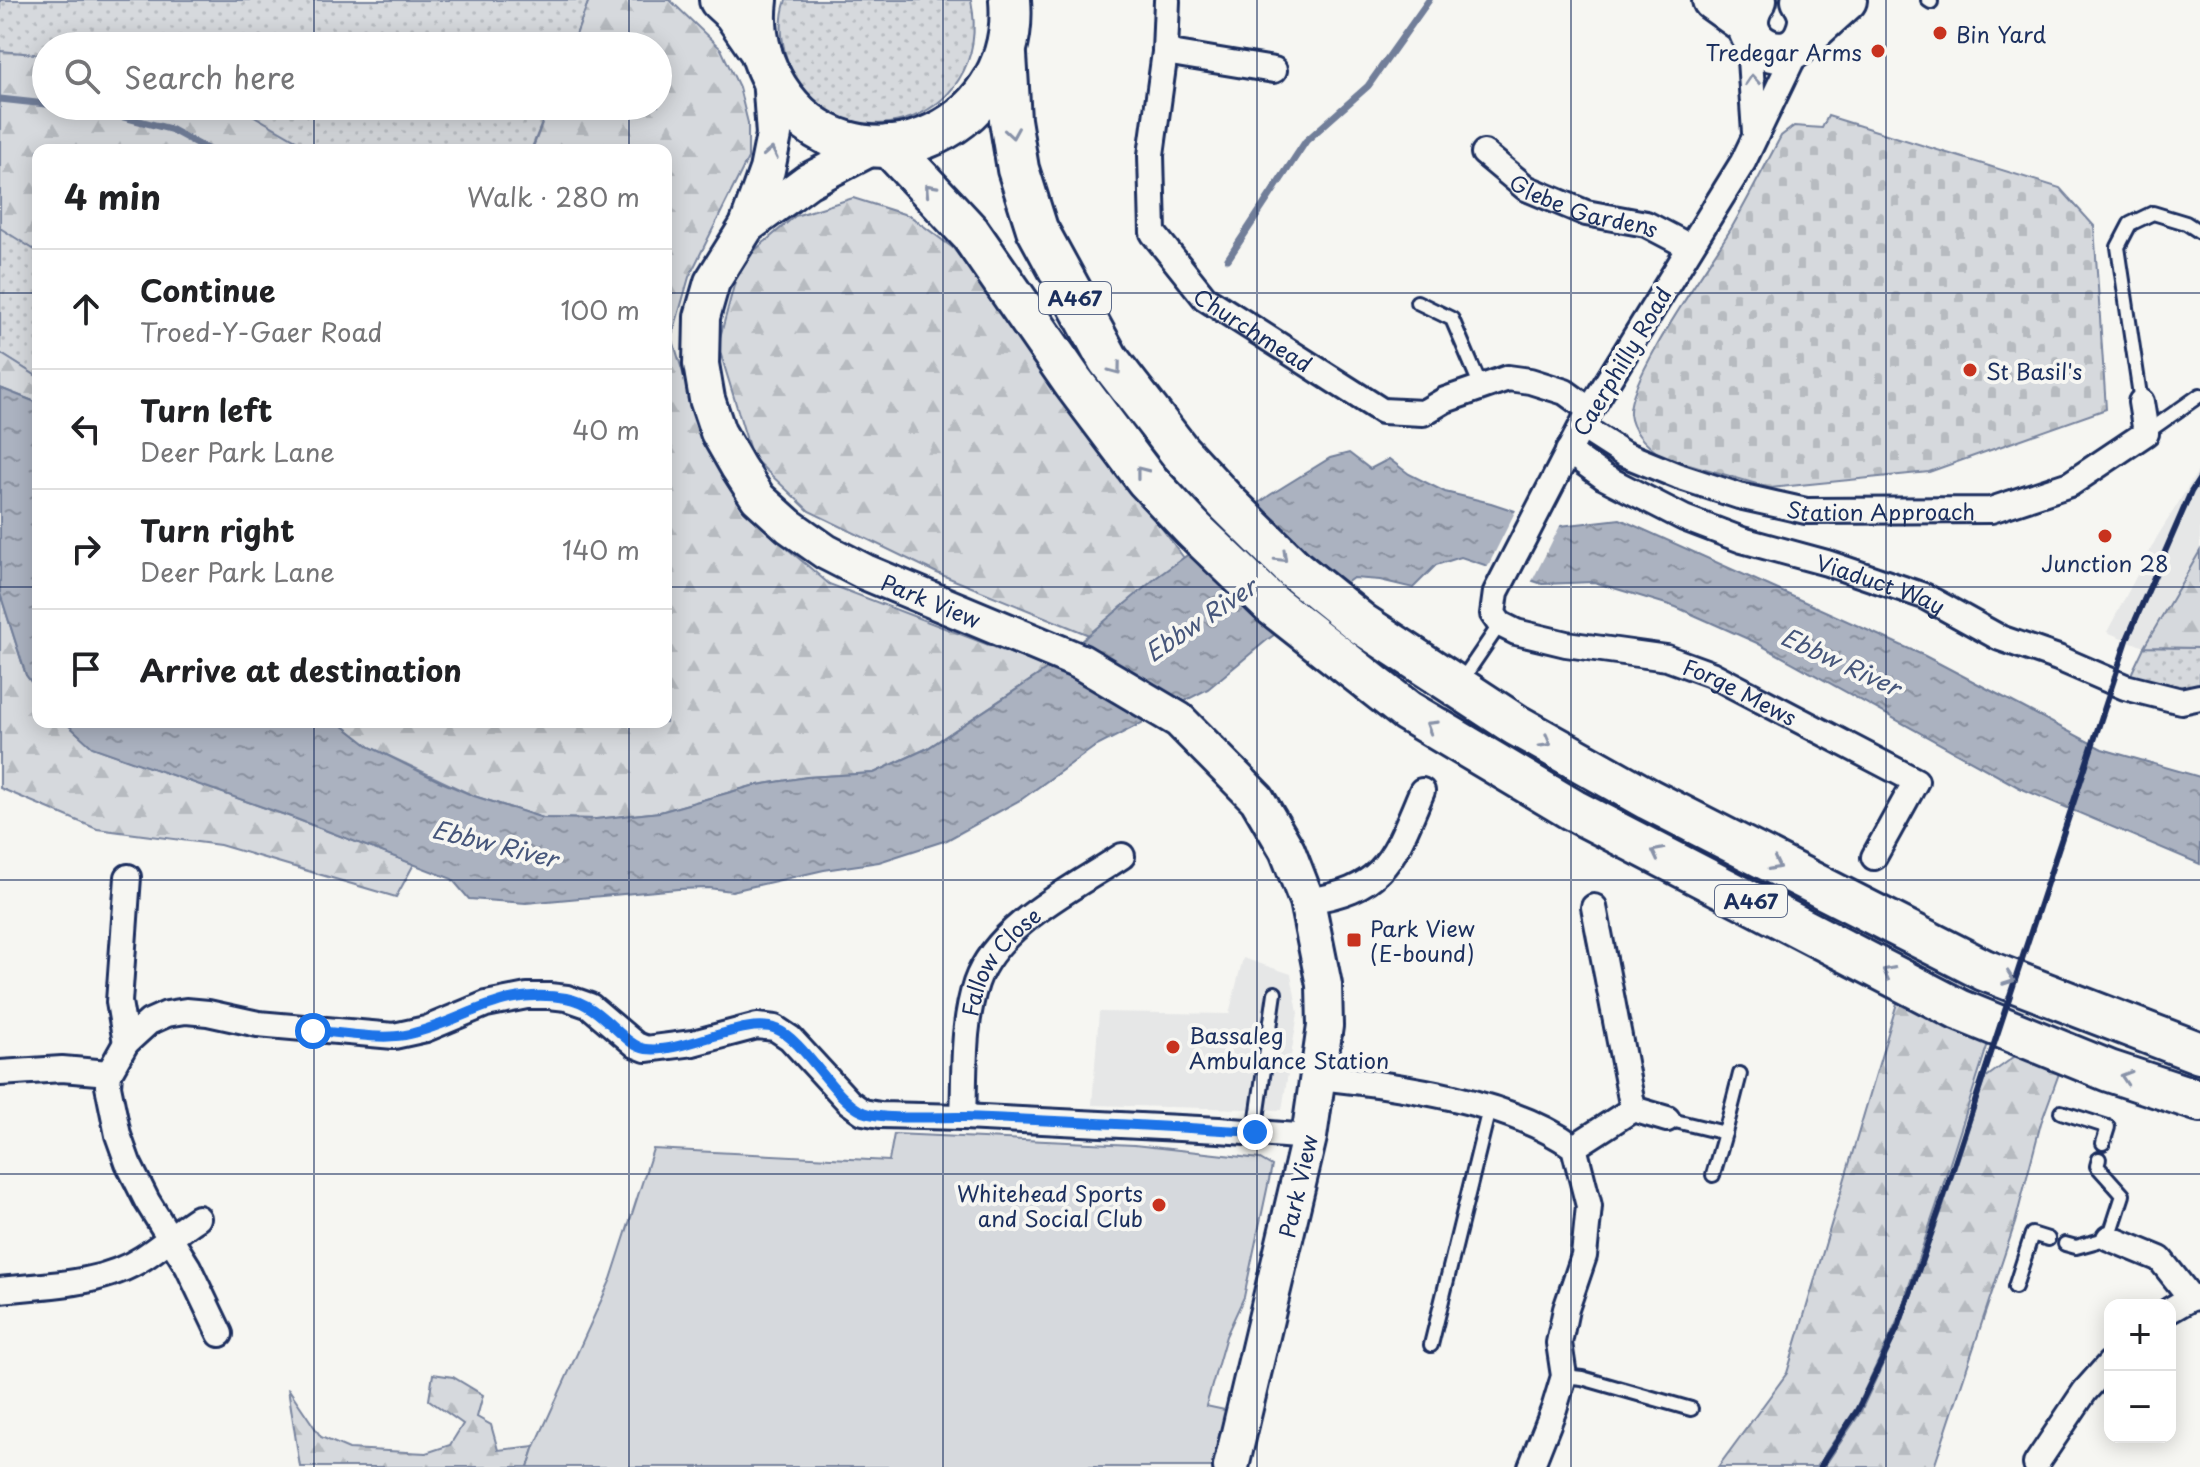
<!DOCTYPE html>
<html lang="en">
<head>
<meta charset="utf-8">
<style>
	:root { --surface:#fff; --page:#f2f2f2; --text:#202124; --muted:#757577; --line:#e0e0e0 }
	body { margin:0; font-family:"Playpen Sans",sans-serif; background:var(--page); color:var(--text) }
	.controls { position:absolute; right:24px; bottom:24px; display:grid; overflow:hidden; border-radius:16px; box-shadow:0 4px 20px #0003 }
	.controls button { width:72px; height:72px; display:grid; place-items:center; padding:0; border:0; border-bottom:2px solid var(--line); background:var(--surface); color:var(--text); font:40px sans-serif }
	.stop { position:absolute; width:24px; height:24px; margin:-18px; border:6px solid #1a73e8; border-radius:50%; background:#fff }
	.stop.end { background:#1a73e8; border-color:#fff; box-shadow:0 2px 8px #0008 }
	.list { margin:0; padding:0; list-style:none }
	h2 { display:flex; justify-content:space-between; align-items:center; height:104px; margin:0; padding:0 32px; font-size:34px }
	h2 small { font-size:26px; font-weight:400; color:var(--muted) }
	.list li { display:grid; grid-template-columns:52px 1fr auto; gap:24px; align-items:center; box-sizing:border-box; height:120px; padding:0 32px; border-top:2px solid var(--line) }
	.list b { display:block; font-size:30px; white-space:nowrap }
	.list p { margin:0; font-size:26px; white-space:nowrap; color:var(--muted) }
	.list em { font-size:26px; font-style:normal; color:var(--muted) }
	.icon { flex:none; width:44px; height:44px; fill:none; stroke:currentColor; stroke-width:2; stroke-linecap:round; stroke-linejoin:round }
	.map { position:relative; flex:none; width:2200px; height:1467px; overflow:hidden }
	.search { position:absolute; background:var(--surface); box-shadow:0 4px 20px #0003; left:32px; top:32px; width:640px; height:88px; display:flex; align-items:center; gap:20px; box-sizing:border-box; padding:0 28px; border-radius:44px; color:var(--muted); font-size:30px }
	.panel { position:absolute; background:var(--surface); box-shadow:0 4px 20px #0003; left:32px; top:144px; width:640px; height:584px; border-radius:16px }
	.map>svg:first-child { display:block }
</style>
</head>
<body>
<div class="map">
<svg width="2200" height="1467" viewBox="0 0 2200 1467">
	<defs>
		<pattern id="green-dots" width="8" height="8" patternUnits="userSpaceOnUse" patternTransform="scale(2)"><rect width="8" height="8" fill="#d6d9dd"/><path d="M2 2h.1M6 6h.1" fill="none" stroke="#b7bbc0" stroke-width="1.8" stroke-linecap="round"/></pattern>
		<pattern id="forest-firs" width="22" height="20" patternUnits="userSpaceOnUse" patternTransform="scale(2)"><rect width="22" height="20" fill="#d6d9dd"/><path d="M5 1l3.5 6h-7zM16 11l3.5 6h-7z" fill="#b7bbc0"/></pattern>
		<pattern id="cemetery-stones" width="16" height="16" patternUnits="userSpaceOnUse" patternTransform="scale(2)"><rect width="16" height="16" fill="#d6d9dd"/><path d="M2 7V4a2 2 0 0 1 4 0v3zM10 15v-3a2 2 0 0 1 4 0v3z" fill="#b7bbc0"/></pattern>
		<pattern id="water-ripples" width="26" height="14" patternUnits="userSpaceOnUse" patternTransform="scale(2)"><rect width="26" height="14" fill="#abb2c0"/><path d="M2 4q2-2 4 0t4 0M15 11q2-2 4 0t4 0" fill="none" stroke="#8a919f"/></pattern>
	</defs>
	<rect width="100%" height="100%" fill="#f6f6f2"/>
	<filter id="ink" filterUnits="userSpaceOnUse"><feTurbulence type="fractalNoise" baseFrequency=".0125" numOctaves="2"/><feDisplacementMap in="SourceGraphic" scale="16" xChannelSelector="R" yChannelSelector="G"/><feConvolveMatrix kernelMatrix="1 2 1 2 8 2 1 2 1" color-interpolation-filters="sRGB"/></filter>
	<g filter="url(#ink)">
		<g fill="#e6e7e7">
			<path d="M 2200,468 L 2200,551 L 2144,647 L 2107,632 L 2157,537 Z"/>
			<path d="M 1243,958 L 1291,974 L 1298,1013 L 1282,1110 L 1092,1105 L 1099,1012 L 1229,1014 Z"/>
		</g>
		<g fill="url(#green-dots)" stroke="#78849e" stroke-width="2">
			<path d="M 0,0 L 589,0 L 572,46 L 46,46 L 46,106 L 549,106 L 531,150 L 38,150 L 38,377 L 0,353 Z"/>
			<path d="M 786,0 L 971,0 C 997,130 826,170 787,60 C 781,40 779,19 786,0 Z"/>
			<path d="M 2144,647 L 2200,648 L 2200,697 L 2125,687 Z"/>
		</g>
		<g fill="url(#forest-firs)" stroke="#78849e" stroke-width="2">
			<path d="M 589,0 L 670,0 L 721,49 L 739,87 L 748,123 L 748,158 L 689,277 L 672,337 L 705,445 L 762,527 L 829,584 L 1049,668 L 928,748 L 874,773 L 807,777 L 752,786 L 660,812 L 596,819 L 543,818 L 474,796 L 370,747 L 338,722 L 666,722 L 666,150 L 532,150 L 549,106 L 658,106 L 658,46 L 572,46 Z"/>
			<path d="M 0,51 L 46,55 L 46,106 L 237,106 L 313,150 L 38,150 L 38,252 L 0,228 Z"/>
			<path d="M 853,198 L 910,216 L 953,248 L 1184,558 L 1089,635 L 937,573 L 809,511 L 752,457 L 718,345 L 740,263 L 795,216 Z"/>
			<path d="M 0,353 L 38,377 L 38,403 L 0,388 Z"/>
			<path d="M 2200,551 L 2200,648 L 2144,647 Z"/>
			<path d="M 0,593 L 26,675 L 38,691 L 38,722 L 65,722 L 93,747 L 291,817 L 414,864 L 396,897 L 220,845 L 97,829 L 0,788 Z"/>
			<path d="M 1900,993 L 1990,1037 L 1937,1204 L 1896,1324 L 1855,1410 L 1816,1467 L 1718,1467 L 1787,1373 Z"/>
			<path d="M 2018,1054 L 2061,1068 L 2041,1123 L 2015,1223 L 1934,1467 L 1824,1467 L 1860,1413 L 1900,1327 L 1943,1207 L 1985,1078 Z"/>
			<path d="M 433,1374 L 453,1377 L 483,1395 L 477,1417 L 491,1425 L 498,1450 L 535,1446 L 528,1467 L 300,1467 L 288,1388 L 321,1437 L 349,1449 L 426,1453 L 450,1445 L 463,1424 L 429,1400 Z"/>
		</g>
		<path fill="url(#cemetery-stones)" stroke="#78849e" stroke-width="2" d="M 1828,116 L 2060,188 L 2094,226 L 2106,409 L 1929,472 L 1770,488 L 1662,456 C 1647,446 1632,433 1630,414 C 1627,378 1711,263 1732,227 C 1749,197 1765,166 1781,136 L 1794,126 L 1822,128 Z"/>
		<path fill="#d6d9dd" stroke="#78849e" stroke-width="2" d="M 894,1134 L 1134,1145 L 1260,1159 L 1272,1166 L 1244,1297 L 1226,1336 L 1206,1406 L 1234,1412 L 1221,1467 L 528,1467 L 535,1446 L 611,1279 L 653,1149 L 889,1161 Z"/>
		<g fill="url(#water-ripples)" stroke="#717e99" stroke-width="2">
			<path d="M 0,388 L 38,403 L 38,691 L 26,675 L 0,593 Z"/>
			<path d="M 1349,453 L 1370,469 L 1389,459 L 1409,474 L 1445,492 L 1491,503 L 1560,526 L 1620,519 L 1925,656 L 2102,749 L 2200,777 L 2200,864 L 2020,788 L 1757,643 L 1676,607 L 1594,582 L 1542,584 L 1461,557 L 1436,565 L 1413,588 L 1380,580 L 1353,578 L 1267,640 L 1208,689 L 1093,748 L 1022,799 L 947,840 L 879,862 L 824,870 L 732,891 L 708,888 L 678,889 L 526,903 L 469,899 L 452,879 L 291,817 L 92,747 L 65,722 L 338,722 L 370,747 L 439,781 L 474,796 L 543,818 L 596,819 L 660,812 L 752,786 L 807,777 L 874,773 L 928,748 L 1049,668 L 1157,577 L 1270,495 L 1330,458 Z"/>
		</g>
		<path fill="#f6f6f2" d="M 1517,508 L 1562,522 L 1530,585 L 1486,570 Z"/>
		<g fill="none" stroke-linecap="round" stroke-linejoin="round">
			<g stroke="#717e99" stroke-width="7">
				<path d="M 0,99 L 46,104"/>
				<path d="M 65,106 L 97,110 L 170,129 L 209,150"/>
				<path d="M 1228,259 L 1306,141 L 1368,86 L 1429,0"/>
			</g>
			<g stroke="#1b2f5e" stroke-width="18">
				<g id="lane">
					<path d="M 1928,0 L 1931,2"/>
					<path d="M 1417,302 L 1452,319 L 1481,387"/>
					<path d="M 2141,402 L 2118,247 L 2130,224 L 2153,213 L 2186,223 L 2200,232"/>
					<path d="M 2146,433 L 2200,395"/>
					<path d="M 1459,678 L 1464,677 L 1500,624"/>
					<path d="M 2061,1112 L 2108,1127 L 2103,1143"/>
					<path d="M 1667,1119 L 1725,1133 L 1740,1074"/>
					<path d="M 1255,1132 L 1275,993"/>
					<path d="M 1713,1175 L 1725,1133"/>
					<path d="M 2065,1244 L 2076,1247 L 2109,1238 L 2123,1195 L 2097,1166 L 2099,1159"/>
					<path d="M 2015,1287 L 2032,1234 L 2048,1239"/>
					<path d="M 1431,1345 L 1489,1109"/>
					<path d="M 1564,1376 L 1582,1378 L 1691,1409"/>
				</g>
			</g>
			<g stroke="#1b2f5e" stroke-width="30">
				<g id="street">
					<path id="s1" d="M 1167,1 L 1165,52 L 1151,155 L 1153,233 L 1205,298 L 1382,411 L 1423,413 L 1445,400 L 1508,378 L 1530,381 L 1565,392 L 1590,410"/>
					<path d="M 1748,30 L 1755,133"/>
					<path id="s2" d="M 1799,45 L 1743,162 L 1590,410 L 1496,592 L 1493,614 L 1500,624 L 1516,632 L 1566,644 L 1667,658 L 1711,674 L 1916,781 L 1874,857"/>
					<path d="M 1165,52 L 1274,70"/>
					<path id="s3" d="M 1484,153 L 1526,188 L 1586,213 L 1646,224 L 1690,247"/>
					<path id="s4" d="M 1582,427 L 1624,454 L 1678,476 L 1739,496 L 1806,511 L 1991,510 L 2070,484 L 2146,433 L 2141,402"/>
					<path id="s5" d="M 1568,451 L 1604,477 L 1684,518 L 1742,540 L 1827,563 L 1924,596 L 2000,638 L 2058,658 L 2125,687 L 2181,701 L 2200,697"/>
					<path d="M 1307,901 C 1386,889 1393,859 1422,791"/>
					<path d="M 1594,907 L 1633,1109"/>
					<path d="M 126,1043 L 119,1002 L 128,877"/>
					<path d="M 0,1073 L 62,1069 L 109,1073"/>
					<path d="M 1318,1077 C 1397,1085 1509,1100 1574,1147 L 1589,1206 L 1584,1256 L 1566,1309 L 1559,1343 L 1564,1376 L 1554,1409 L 1531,1467"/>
					<path id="s6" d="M 963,1117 C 965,1072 962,1026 976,983 C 996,925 1074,888 1122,856"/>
					<path d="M 1574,1147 L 1633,1109 L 1667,1119"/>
					<path d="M 2109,1238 L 2160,1259 L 2191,1298"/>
					<path d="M 0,1290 C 48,1285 102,1285 143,1258 C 162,1246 179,1230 198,1218"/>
					<path d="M 2170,1310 L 2191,1298 L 2200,1297"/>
					<path d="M 220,1334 L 188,1267 L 147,1201 L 128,1163 L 118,1135 L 108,1086 L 109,1073 L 126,1043 L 149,1022 L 167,1014 L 186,1011 L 208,1013 L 258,1024 L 394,1036 L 426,1029 L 486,1004 L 527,996 L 549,996 L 567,998 L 590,1006 L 636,1045 L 646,1049 L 693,1043 L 757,1026 L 775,1028 L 790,1038 L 849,1102 L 863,1112 L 880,1115 L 963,1117 L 1219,1130 L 1309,1137"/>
					<path d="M 2036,1464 L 2085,1391 L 2110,1363"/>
				</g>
			</g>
			<g stroke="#1b2f5e" stroke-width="40">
				<g id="secondary">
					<path id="s7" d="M 770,76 L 774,135 L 767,170 L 747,226 L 712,282 L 702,317 L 701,364 L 707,399 L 718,432 L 738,467 L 758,498 L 789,526 L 826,552 L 865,572 L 1081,662 L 1179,720 L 1257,799 L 1287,850 L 1307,901 L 1324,985 L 1325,1026 L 1309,1137 L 1231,1467"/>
					<path d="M 747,226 L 808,181 L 877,145"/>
				</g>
			</g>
			<g stroke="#1b2f5e" stroke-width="46">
				<g id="primary">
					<path d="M 720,0 L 734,13 L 761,52"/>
					<path d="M 757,0 C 753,31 761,62 777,88 C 850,202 1021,137 1010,0"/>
					<path d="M 1713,0 L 1748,25"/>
					<path d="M 1756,0 C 1725,43 1793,75 1807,30 C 1811,19 1809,10 1802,0"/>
					<path d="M 1805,37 L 1846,0"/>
					<path d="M 1006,55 L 1010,120 L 1018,169 L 1037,229 L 1108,359 L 1180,452 L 1227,503 L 1295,570 L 1362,624 L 1516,725 L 1648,799 L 1984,970 L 2200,1053"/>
					<path d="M 889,146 L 970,233 L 1073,382 L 1146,479 L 1193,529 L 1271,604 L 1407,711 L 1573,810 L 1959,1010 L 2109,1071 L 2200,1101"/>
				</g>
			</g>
			<use href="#lane" stroke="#f6f6f2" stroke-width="12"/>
			<use href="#street" stroke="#f6f6f2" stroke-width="24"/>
			<use href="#secondary" stroke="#f6f6f2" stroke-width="34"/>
			<use href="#primary" stroke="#f6f6f2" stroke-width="40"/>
			<path stroke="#1b2f5e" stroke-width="6" d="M 1820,1467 L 1857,1411 L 1899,1325 L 1941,1205 L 2128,637 L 2191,492 L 2200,478"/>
		</g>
		<defs><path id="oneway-chevron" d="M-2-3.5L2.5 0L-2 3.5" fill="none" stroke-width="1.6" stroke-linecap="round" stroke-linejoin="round" transform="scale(2)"/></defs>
		<g stroke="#8892a8">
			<use href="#oneway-chevron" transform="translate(1752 80) rotate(-94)"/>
			<use href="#oneway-chevron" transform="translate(1012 133) rotate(81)"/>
			<use href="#oneway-chevron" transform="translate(771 153) rotate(-78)"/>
			<use href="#oneway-chevron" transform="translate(930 189) rotate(-133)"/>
			<use href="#oneway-chevron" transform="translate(1116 369) rotate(53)"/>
			<use href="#oneway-chevron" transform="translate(1141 472) rotate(-128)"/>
			<use href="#oneway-chevron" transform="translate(1282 557) rotate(44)"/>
			<use href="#oneway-chevron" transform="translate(1431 726) rotate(-148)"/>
			<use href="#oneway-chevron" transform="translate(1546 742) rotate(29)"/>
			<use href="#oneway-chevron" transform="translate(1657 853) rotate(-153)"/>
			<use href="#oneway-chevron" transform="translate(1775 865) rotate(27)"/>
			<use href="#oneway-chevron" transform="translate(1888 972) rotate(-153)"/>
			<use href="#oneway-chevron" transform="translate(2009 979) rotate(20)"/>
			<use href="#oneway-chevron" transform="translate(2126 1077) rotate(-162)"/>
		</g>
	</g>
	<g fill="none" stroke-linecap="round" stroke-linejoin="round" filter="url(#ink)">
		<path stroke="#1a73e8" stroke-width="10" d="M 313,1031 C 341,1032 383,1041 410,1034 C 468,1020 499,987 566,998 C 602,1004 623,1046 646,1049 C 684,1054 746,1016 776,1029 C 805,1040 833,1099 863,1112 C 885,1121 940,1116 965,1117 C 1062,1121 1159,1126 1255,1132"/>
	</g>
	<path fill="none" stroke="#1b2f5e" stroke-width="2" stroke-opacity="0.55" d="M 314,0 L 314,46M 629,0 L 629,46M 943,0 L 943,1467M 1257,0 L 1257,1467M 1571,0 L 1571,1467M 1886,0 L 1886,1467M 314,106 L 314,150M 629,106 L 629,150M 0,293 L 38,293M 666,293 L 2200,293M 0,587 L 38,587M 666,587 L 2200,587M 314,722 L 314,1467M 629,722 L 629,1467M 0,880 L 2200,880M 0,1174 L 2200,1174"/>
	<g fill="#c8321e" stroke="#f6f6f2" stroke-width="3">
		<circle cx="1940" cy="33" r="8"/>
		<circle cx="1878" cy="51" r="8"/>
		<circle cx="1970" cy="370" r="8"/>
		<circle cx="2105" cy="536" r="8"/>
		<rect x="1346" y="932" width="16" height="16" rx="4"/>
		<circle cx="1173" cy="1047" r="8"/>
		<circle cx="1159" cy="1205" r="8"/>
	</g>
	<g text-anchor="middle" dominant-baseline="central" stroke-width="8" stroke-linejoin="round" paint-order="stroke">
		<g fill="#f6f6f2" stroke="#5d6b8a" stroke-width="2">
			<rect x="1039" y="282" width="72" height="32" rx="6"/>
			<rect x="1715" y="885" width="72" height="32" rx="6"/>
		</g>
		<g font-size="20" font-weight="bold" fill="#1b2f5e">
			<text x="1075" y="298">A467</text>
			<text x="1751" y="901">A467</text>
		</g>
		<g font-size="22" fill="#1b2f5e" stroke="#f6f6f2" text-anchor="start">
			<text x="1956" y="33">Bin Yard</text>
			<text x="1862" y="51" text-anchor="end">Tredegar Arms</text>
			<text x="1986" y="370">St Basil's</text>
			<text x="2105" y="562" text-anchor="middle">Junction 28</text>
			<text x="1370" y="927">Park View<tspan x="1370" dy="25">(E-bound)</tspan></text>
			<text x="1189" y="1034">Bassaleg<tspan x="1189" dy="25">Ambulance Station</tspan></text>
			<text x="1143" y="1192" text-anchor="end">Whitehead Sports<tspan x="1143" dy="25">and Social Club</tspan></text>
		</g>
		<g font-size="22" fill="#1b2f5e" stroke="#f6f6f2">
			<text stroke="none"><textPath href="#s3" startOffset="116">Glebe Gardens</textPath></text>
			<text stroke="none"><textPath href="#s1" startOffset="374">Churchmead</textPath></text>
			<text transform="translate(1621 361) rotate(-59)">Caerphilly Road</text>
			<text stroke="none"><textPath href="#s4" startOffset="316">Station Approach</textPath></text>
			<text stroke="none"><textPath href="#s5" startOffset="342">Viaduct Way</textPath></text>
			<text stroke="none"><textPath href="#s7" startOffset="654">Park View</textPath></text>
			<text stroke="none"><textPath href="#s2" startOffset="912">Forge Mews</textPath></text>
			<text stroke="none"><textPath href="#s6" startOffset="166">Fallow Close</textPath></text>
			<text transform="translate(1297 1186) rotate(-77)">Park View</text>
		</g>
		<g font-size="24" font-style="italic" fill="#46567b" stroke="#f6f6f2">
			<text transform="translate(1200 619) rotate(-34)">Ebbw River</text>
			<text transform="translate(1841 661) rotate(25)">Ebbw River</text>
			<text transform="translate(495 843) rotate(14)">Ebbw River</text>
		</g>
	</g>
</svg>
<div class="controls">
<button>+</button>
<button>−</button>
</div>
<div class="stop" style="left:313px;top:1031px"></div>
<div class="stop end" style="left:1255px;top:1132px"></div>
<div class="search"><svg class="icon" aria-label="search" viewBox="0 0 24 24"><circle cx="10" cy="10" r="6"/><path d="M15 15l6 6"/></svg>Search here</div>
<section class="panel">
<h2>4 min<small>Walk · 280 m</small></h2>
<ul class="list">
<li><svg class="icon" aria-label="ahead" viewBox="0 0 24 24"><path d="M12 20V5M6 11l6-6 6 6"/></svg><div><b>Continue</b><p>Troed-Y-Gaer Road</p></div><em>100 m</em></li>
<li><svg class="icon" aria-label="left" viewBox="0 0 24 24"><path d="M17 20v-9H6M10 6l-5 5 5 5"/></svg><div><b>Turn left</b><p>Deer Park Lane</p></div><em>40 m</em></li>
<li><svg class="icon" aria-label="right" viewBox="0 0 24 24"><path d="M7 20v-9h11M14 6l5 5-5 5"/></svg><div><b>Turn right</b><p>Deer Park Lane</p></div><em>140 m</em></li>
<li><svg class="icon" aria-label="arrive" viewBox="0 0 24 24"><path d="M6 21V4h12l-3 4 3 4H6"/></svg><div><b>Arrive at destination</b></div></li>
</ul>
</section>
</div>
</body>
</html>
